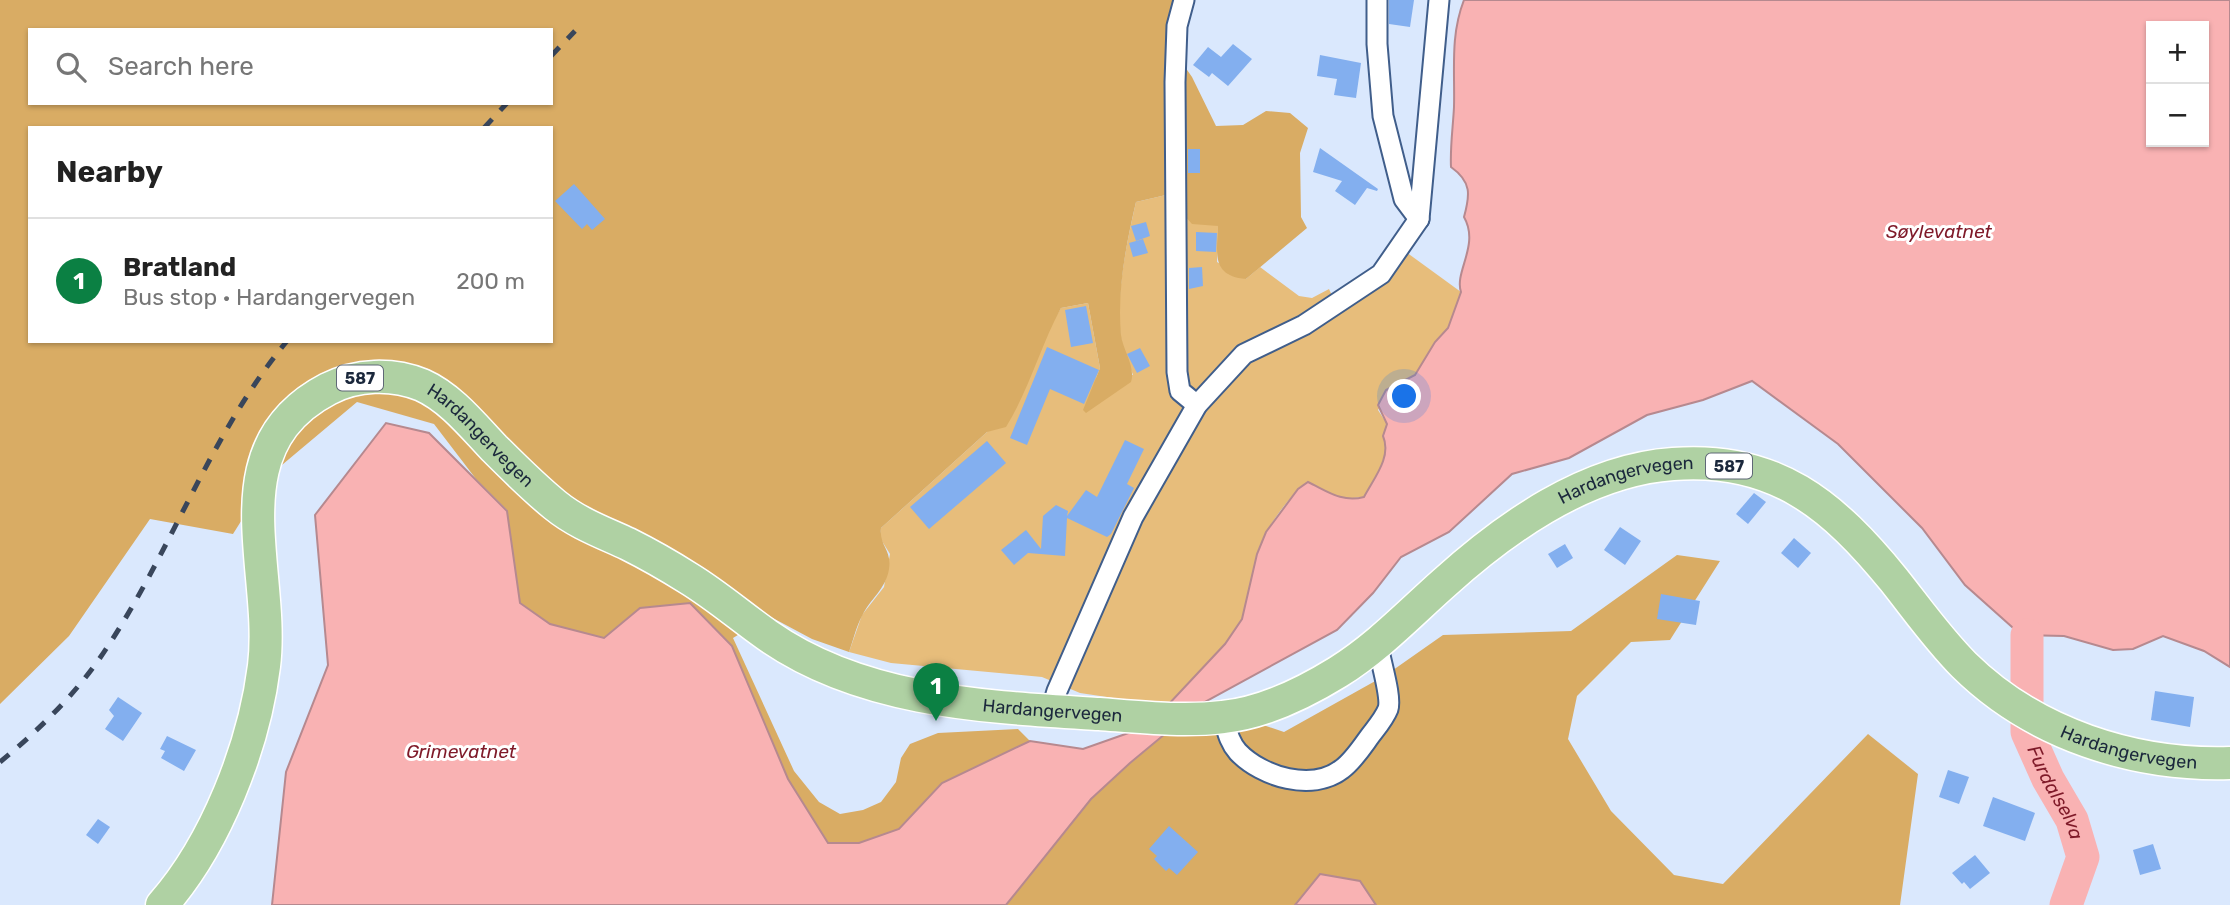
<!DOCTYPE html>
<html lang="en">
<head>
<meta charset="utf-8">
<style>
	:root { --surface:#fff; --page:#f6f6f6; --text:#222; --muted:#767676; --line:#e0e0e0; --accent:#0b8043 }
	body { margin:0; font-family:Rubik,sans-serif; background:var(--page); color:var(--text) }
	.controls { position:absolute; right:21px; top:21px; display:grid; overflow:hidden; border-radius:0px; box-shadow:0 2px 5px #0004 }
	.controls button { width:63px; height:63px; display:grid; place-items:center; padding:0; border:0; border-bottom:2px solid var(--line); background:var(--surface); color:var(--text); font:35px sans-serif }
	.you { position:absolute; left:1405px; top:397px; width:24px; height:24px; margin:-18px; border:5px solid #fff; border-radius:50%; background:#1a73e8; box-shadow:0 0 0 10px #1a73e833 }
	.badge { display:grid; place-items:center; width:46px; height:46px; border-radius:50%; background:var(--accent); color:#fff; font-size:23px; font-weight:700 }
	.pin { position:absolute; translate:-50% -58px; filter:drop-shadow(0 2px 4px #0008) }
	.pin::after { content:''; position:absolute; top:37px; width:24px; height:21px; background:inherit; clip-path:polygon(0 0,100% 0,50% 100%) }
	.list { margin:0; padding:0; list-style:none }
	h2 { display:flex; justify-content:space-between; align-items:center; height:91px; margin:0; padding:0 28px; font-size:30px }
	h2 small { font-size:23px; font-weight:400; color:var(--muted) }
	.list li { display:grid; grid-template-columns:46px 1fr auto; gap:21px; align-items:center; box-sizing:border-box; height:126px; padding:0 28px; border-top:2px solid var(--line) }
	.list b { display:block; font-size:26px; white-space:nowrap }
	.list p { margin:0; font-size:23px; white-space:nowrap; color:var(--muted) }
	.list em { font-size:23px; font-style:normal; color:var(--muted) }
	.icon { flex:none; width:38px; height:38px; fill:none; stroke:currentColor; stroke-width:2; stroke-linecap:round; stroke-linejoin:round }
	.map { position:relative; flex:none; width:2230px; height:905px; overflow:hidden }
	.search { position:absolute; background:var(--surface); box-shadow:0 2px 5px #0004; left:28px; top:28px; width:525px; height:77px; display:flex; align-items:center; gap:18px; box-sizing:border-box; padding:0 24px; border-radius:0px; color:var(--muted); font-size:26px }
	.panel { position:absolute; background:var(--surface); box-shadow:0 2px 5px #0004; left:28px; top:126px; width:525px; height:217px; border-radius:0px }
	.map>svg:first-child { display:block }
</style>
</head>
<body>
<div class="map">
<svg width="2230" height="905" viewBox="0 0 2230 905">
	<rect width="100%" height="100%" fill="#dae8fd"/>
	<path fill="#e7bd7b" d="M 1166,195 L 1218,226 L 1217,262 L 1246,279 L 1260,267 L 1299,296 L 1312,298 L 1329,289 L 1334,300 L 1375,270 L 1395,244 L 1461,292 L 1448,328 L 1435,342 L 1415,376 L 1393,385 L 1378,410 L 1387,424 L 1383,436 C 1392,457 1374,478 1364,497 L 1342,499 L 1308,482 C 1288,496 1262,533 1256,557 C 1251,577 1251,601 1241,620 C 1225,653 1192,679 1167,706 L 1080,693 L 1042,677 L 891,663 L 849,652 L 862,615 L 884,587 L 890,554 L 880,538 L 881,528 L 987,432 L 1061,308 L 1088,303 L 1100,368 L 1096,378 L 1133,375 C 1129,363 1123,350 1121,338 C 1115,298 1127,241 1136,202 Z"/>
	<g fill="#d9ac64" fill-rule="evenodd">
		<path d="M 0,0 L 1176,0 L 1171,47 L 1192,77 L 1216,126 L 1243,125 L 1266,111 L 1290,113 L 1308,128 L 1300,153 L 1301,217 L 1307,228 L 1246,279 C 1211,276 1217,253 1218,226 L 1192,224 L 1166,195 L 1136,202 C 1126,245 1117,290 1121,335 C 1123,351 1136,367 1131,382 L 1086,413 L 1083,410 L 1100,368 L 1088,303 L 1061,308 C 1040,347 1029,390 1006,427 L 987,432 L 881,528 C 879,546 892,549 889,569 C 886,589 870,599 862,616 C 856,627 853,641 849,652 L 812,639 L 769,616 L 733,638 L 794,771 L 819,802 L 840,814 L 863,810 L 881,802 L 896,782 L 901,758 L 910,744 L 938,733 L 1018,729 L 1030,741 L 942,783 L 899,829 L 859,843 L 828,843 L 788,779 L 732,646 L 640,608 L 605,639 L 550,624 L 520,603 L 507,510 L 476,479 L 434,424 L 357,402 L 270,475 L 233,534 L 150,519 L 69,636 L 0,704 ZM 30,30 L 551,30 L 551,103 L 30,103 ZM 30,128 L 551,128 L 551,341 L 30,341 Z"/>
		<path d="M 1677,555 L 1720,561 L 1670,640 L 1631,642 L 1577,696 L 1568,739 L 1611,811 L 1674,875 L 1723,884 L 1868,734 L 1918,774 L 1900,905 L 1376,905 L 1360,881 L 1320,874 L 1295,905 L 1006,905 L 1091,799 L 1130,763 L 1201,704 L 1284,732 L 1386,675 L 1443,635 L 1571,631 Z"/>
	</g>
	<g fill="#f9b2b3" stroke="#b6898f" stroke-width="2" fill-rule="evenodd">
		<path d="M 1464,0 L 2230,0 L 2230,667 L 2204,651 L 2163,636 L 2133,649 L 2113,650 L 2064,636 L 2021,635 L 1965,585 L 1922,528 L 1838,444 L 1752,381 L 1703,400 L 1647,415 L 1569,458 L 1512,474 L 1449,532 L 1401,557 L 1373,593 L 1337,630 L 1201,704 L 1130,763 L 1091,799 L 1006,905 L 272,905 L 286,772 L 328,665 L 315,515 L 386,423 L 429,433 L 507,511 L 520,603 L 550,624 L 604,638 L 640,608 L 690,603 L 732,646 L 788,779 L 828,843 L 859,843 L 899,829 L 942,783 L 1030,741 L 1083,749 L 1134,731 L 1167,706 L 1225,644 L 1242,619 L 1257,554 L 1266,532 L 1298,489 L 1308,482 C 1327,491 1342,503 1364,497 C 1374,478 1392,457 1383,436 L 1387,424 L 1378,405 L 1386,390 L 1415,375 L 1435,342 L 1448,328 L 1461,292 C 1454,272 1480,245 1464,217 C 1470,195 1472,182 1451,167 C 1450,147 1453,127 1454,107 C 1455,70 1450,36 1464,0 ZM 2151,26 L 2204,26 L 2204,142 L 2151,142 Z"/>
		<path d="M 1320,874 L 1360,881 L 1376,905 L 1295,905 Z"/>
	</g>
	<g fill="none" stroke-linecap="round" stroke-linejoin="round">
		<path stroke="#f9b2b3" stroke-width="33" id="s1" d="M 2027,635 L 2027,732 L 2048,779 L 2072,820 L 2083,857 L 2066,905"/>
	</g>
	<g fill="#83afef">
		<path d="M 1389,0 L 1414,0 L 1410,27 L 1389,24 Z"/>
		<path d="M 1233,44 L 1252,59 L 1228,86 L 1212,73 L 1209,77 L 1193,65 L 1208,47 L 1221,57 Z"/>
		<path d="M 1320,55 L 1361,63 L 1356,98 L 1334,95 L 1337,79 L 1317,76 Z"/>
		<path d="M 1320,148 L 1378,189 L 1377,191 L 1367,188 L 1355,205 L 1335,191 L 1342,181 L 1313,172 Z"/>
		<rect x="1188" y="149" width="12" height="24"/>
		<path d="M 574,184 L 605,219 L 592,230 L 587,224 L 582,229 L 555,201 Z"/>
		<path d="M 1146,222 L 1150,236 L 1136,241 L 1131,226 Z"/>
		<path d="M 1196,232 L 1217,233 L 1216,252 L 1196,251 Z"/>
		<path d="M 1143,239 L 1148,253 L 1133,257 L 1129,243 Z"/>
		<path d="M 1202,267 L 1203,286 L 1189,289 L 1189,268 Z"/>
		<path d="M 1086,306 L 1093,343 L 1071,347 L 1065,310 Z"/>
		<path d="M 1047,347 L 1099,370 L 1084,404 L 1050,389 L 1027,445 L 1010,438 Z"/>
		<path d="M 1140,348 L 1150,366 L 1137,373 L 1127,354 Z"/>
		<path d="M 1125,440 L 1144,449 L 1127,484 L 1134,488 L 1111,534 L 1107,537 L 1067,518 L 1065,556 L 1028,553 L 1014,565 L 1001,550 L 1026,530 L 1041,549 L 1043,516 L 1056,505 L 1068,511 L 1067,516 L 1086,490 L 1097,497 Z"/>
		<path d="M 987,441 L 1006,463 L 929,529 L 910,507 Z"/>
		<path d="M 1754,493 L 1766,502 L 1748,524 L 1736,514 Z"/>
		<path d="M 1620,527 L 1641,541 L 1625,565 L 1604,550 Z"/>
		<path d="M 1794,538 L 1811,553 L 1798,568 L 1781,553 Z"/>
		<path d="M 1565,544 L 1573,558 L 1557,568 L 1548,554 Z"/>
		<path d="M 1661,594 L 1700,601 L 1696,625 L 1657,619 Z"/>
		<path d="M 2155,691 L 2194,697 L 2190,727 L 2151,720 Z"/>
		<path d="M 118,697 L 142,713 L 123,741 L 105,729 L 114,716 L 109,710 Z"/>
		<path d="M 167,736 L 196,750 L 184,771 L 161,758 L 165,751 L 160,749 Z"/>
		<path d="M 1948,770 L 1969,777 L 1959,804 L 1939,797 Z"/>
		<path d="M 1993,797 L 2035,813 L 2025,841 L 1983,826 Z"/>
		<path d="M 98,819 L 110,827 L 98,844 L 86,835 Z"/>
		<path d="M 1169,826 L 1198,852 L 1177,875 L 1169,868 L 1166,871 L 1154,859 L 1157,856 L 1149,849 Z"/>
		<path d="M 2153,844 L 2161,869 L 2140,875 L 2133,850 Z"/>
		<path d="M 1975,855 L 1990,873 L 1970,889 L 1964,882 L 1962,884 L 1952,873 Z"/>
	</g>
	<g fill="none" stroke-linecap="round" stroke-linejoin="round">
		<g stroke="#405e8b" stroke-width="23">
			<g id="minor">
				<path d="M 1184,0 L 1177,26 L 1175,82 L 1177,372 L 1180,391 L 1197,405"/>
				<path d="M 1377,0 L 1377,44 L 1383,116 L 1404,199 L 1419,219"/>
				<path d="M 1051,711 L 1057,691 L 1133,517 L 1197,405 L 1244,354 L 1304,325 L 1381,274 L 1419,219 L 1439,0"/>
				<path d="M 1223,717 C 1227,730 1229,742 1238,752 C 1262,777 1312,792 1342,769 C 1353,761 1362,747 1370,736 C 1376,728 1384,719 1388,709 C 1392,697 1380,660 1378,645"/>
			</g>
		</g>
		<g stroke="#fff" stroke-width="35">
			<g id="primary">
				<path id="s2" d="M 162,905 C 216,844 254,746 264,666 C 276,570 215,448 328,389 C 357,374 392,373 422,385 C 451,398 473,426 494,448 C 514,468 534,488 555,505 C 577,523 602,532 628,544 C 648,554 669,566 688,578 C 716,595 740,616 767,635 C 862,702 986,707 1099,714 C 1139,717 1183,722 1223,717 C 1263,713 1304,693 1338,672 C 1378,647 1409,614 1444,583 C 1506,527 1586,470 1673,464 C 1775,456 1833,505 1894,580 C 1917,609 1938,639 1964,665 C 2034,734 2134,766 2230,763"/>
			</g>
		</g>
		<use href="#minor" stroke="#fff" stroke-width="19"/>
		<use href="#primary" stroke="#afd1a3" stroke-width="32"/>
		<g stroke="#39465b" stroke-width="5" stroke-dasharray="12 12" stroke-linecap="butt">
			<path d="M 551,56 L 575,31"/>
			<path d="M 484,128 L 507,103"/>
			<path d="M 0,762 C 39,730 78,692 106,649 C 172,550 210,434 287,341"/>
		</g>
	</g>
	<g text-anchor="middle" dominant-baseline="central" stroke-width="6" stroke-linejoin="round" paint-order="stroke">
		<g fill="#fff" stroke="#5f6876" stroke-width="2">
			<rect x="337" y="365.5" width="46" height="25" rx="5"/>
			<rect x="1706" y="453.5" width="46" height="25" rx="5"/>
		</g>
		<g font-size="16" font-weight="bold" fill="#1b283c">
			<text x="360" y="378">587</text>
			<text x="1729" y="466">587</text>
		</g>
		<g font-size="18" fill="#1b283c" stroke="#fff">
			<text stroke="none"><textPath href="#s2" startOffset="742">Hardangervegen</textPath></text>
			<text stroke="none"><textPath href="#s2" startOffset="2040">Hardangervegen</textPath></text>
			<text stroke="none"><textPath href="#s2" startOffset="1393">Hardangervegen</textPath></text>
			<text stroke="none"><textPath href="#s2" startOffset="2650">Hardangervegen</textPath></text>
		</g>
		<g font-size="19" font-style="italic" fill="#7f1a29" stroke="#fff">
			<text x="1939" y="231">Søylevatnet</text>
			<text x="461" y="751">Grimevatnet</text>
			<text stroke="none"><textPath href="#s1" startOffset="164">Furdalselva</textPath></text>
		</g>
	</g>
</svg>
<div class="controls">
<button>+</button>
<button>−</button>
</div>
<div class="you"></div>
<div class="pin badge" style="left:936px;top:721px">1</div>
<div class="search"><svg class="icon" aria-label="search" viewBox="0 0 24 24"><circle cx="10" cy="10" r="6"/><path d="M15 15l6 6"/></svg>Search here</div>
<section class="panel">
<h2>Nearby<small></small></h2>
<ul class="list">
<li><span class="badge">1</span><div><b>Bratland</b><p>Bus stop · Hardangervegen</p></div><em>200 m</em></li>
</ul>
</section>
</div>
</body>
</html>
